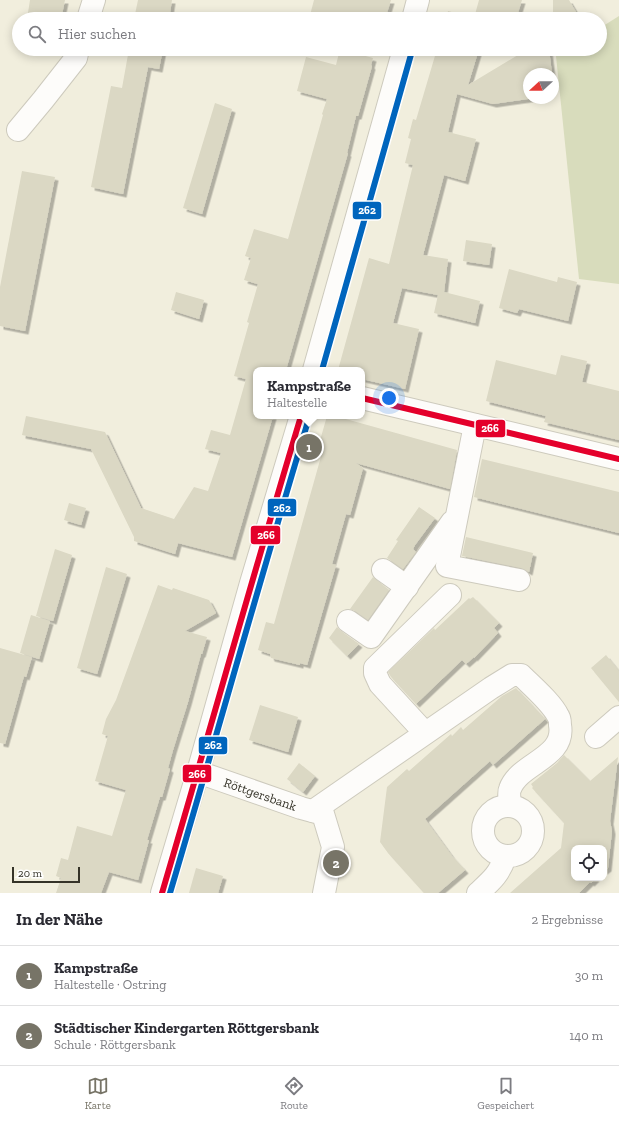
<!DOCTYPE html>
<html lang="de">
<head>
<meta charset="utf-8">
<style>
	:root { --surface:#fff; --page:#f7f7f7; --text:#2b2b33; --muted:#7c7c81; --line:#e1e1e2; --accent:#777467 }
	body { margin:0; font-family:"Zilla Slab",serif; background:var(--page); color:var(--text) }
	.controls { position:absolute; right:12px; bottom:12px; display:grid; overflow:hidden; border-radius:8px; box-shadow:0 2px 10px #0003 }
	.controls button { width:36px; height:36px; display:grid; place-items:center; padding:0; border:0; border-bottom:1px solid var(--line); background:var(--surface); color:var(--text); font:20px sans-serif }
	.compass { position:absolute; left:523px; top:68px; width:36px; height:36px; border-radius:50%; background:var(--surface); box-shadow:0 2px 10px #0003; rotate:249deg }
	.scale { position:absolute; left:12px; bottom:10px; width:68px; box-sizing:border-box; padding-left:4px; border:2px solid #353328; border-top:0; font-size:11px; line-height:14px; white-space:nowrap; color:#353328; -webkit-text-stroke:3px #fff; paint-order:stroke }
	.you { position:absolute; left:389px; top:398px; width:14px; height:14px; margin:-10px; border:3px solid #fff; border-radius:50%; background:#1a73e8; box-shadow:0 0 0 6px #1a73e833 }
	.badge { display:grid; place-items:center; width:26px; height:26px; border-radius:50%; background:var(--accent); color:#fff; font-size:13px; font-weight:700 }
	.pin { position:absolute; translate:-50% -50%; border:2px solid #fff; box-shadow:0 1px 4px #0006 }
	.popup { position:absolute; left:253px; top:367px; width:112px; height:52px; box-sizing:border-box; display:grid; place-content:center; border-radius:8px; background:var(--surface); filter:drop-shadow(0 1px 3px #0005); font-size:13px; white-space:nowrap; color:var(--muted) }
	.popup b { font-size:15px; color:var(--text) }
	.popup::after { content:''; position:absolute; left:50%; top:100%; margin-left:-8px; border:8px solid transparent; border-top-color:var(--surface) }
	.list { margin:0; padding:0; list-style:none }
	h2 { display:flex; justify-content:space-between; align-items:center; height:52px; margin:0; padding:0 16px; font-size:17px }
	h2 small { font-size:13px; font-weight:400; color:var(--muted) }
	.list li { display:grid; grid-template-columns:26px 1fr auto; gap:12px; align-items:center; box-sizing:border-box; height:60px; padding:0 16px; border-top:1px solid var(--line) }
	.list b { display:block; font-size:15px; white-space:nowrap }
	.list p { margin:0; font-size:13px; white-space:nowrap; color:var(--muted) }
	.list em { font-size:13px; font-style:normal; color:var(--muted) }
	.icon { flex:none; width:22px; height:22px; fill:none; stroke:currentColor; stroke-width:2; stroke-linecap:round; stroke-linejoin:round }
	.map { position:relative; flex:none; width:619px; height:893px; overflow:hidden }
	.search { position:absolute; background:var(--surface); box-shadow:0 2px 10px #0003; left:12px; right:12px; top:12px; height:44px; display:flex; align-items:center; gap:10px; box-sizing:border-box; padding:0 14px; border-radius:22px; color:var(--muted); font-size:15px }
	.sheet { height:172px; background:var(--surface) }
	nav { display:flex; justify-content:space-around; align-items:center; box-sizing:border-box; height:56px; border-top:1px solid var(--line); background:var(--surface); font-size:11px; color:var(--muted) }
	nav a { display:grid; justify-items:center; gap:2px }
	nav .on { color:var(--accent) }
	.map>svg:first-child { display:block }
</style>
</head>
<body>
<div class="map">
<svg width="619" height="893" viewBox="0 0 619 893">
	<defs>
		<filter id="shadow"><feDropShadow dx="3.5" dy="3.5" stdDeviation="0" flood-color="#0004"/></filter>
	</defs>
	<rect width="100%" height="100%" fill="#f1eedd"/>
	<path fill="#d8dcbc" d="M 619,16 L 619,284 L 579,279 L 556,56 L 567,49 L 600,49 L 600,28 Z"/>
	<g fill="#dbd8c4" filter="url(#shadow)">
		<path d="M 30,0 L 65,0 L 61,19 L 27,19 Z"/>
		<path d="M 138,0 L 172,0 L 169,19 L 134,19 Z"/>
		<path d="M 314,0 L 391,0 L 385,19 L 309,19 Z"/>
		<path d="M 479,0 L 522,0 L 516,19 L 446,19 L 448,11 L 474,18 Z"/>
		<path d="M 553,0 L 569,0 L 576,12 L 565,19 L 553,19 Z"/>
		<path d="M 129,49 L 163,49 L 159,69 L 148,67 L 123,194 L 91,187 L 111,86 L 122,88 Z"/>
		<path d="M 340,49 L 373,58 L 371,65 L 372,66 L 358,116 L 356,116 L 347,153 L 348,153 L 286,370 L 256,370 L 256,416 L 273,416 L 232,557 L 178,543 L 175,554 L 134,541 L 134,537 L 91,449 L 22,435 L 26,416 L 105,432 L 141,508 L 174,519 L 194,487 L 208,491 L 221,453 L 205,449 L 211,430 L 230,435 L 246,379 L 234,376 L 249,323 L 247,322 L 258,284 L 244,280 L 251,258 L 245,256 L 254,229 L 288,239 L 323,115 L 322,114 L 327,99 L 297,91 L 306,57 L 336,65 Z"/>
		<path d="M 437,49 L 479,49 L 468,85 L 528,49 L 549,49 L 552,74 L 529,74 L 529,98 L 535,98 L 493,104 L 457,94 L 448,132 L 476,139 L 465,181 L 444,175 L 423,255 L 448,259 L 444,292 L 480,301 L 475,323 L 434,313 L 438,295 L 402,288 L 393,323 L 419,329 L 405,389 L 362,379 L 362,370 L 338,370 L 369,258 L 389,264 L 413,165 L 405,163 L 411,139 L 408,138 L 413,119 L 416,120 Z"/>
		<path d="M 215,103 L 232,109 L 202,214 L 183,208 Z"/>
		<path d="M 22,171 L 55,177 L 25,331 L 0,326 L 0,287 Z"/>
		<path d="M 466,240 L 492,244 L 489,265 L 463,261 Z"/>
		<path d="M 509,269 L 557,282 L 558,277 L 577,282 L 568,321 L 519,309 L 517,313 L 499,308 Z"/>
		<path d="M 176,292 L 204,300 L 199,319 L 171,310 Z"/>
		<path d="M 561,355 L 587,361 L 582,382 L 619,391 L 619,440 L 544,422 L 546,416 L 486,401 L 496,360 L 556,375 Z"/>
		<path d="M 327,416 L 335,416 L 457,450 L 450,489 L 356,463 L 363,468 L 350,515 L 346,514 L 332,564 L 336,565 L 307,665 L 300,663 L 300,665 L 271,658 L 270,654 L 258,650 L 266,622 L 274,624 L 322,453 L 317,451 Z"/>
		<path d="M 482,459 L 619,492 L 619,533 L 474,497 Z"/>
		<path d="M 69,503 L 86,508 L 81,525 L 64,520 Z"/>
		<path d="M 419,507 L 435,518 L 415,545 L 413,549 L 416,552 L 403,569 L 387,558 L 398,541 L 396,540 Z"/>
		<path d="M 466,537 L 533,553 L 529,572 L 521,568 L 462,556 Z"/>
		<path d="M 55,549 L 72,555 L 53,621 L 36,616 Z"/>
		<path d="M 106,567 L 127,574 L 97,674 L 77,668 Z"/>
		<path d="M 373,577 L 389,590 L 368,620 L 355,611 L 350,609 Z"/>
		<path d="M 158,585 L 172,590 L 173,588 L 209,600 L 216,613 L 185,631 L 207,637 L 202,654 L 201,654 L 188,702 L 173,750 L 168,768 L 170,769 L 162,797 L 160,797 L 147,840 L 149,840 L 138,880 L 109,872 L 101,893 L 56,893 L 61,878 L 56,876 L 61,858 L 68,860 L 77,826 L 112,836 L 126,790 L 95,781 L 108,736 L 102,734 L 106,719 L 116,700 Z"/>
		<path d="M 473,597 L 499,623 L 494,628 L 498,633 L 474,658 L 474,657 L 466,664 L 462,660 L 416,704 L 391,677 L 388,672 L 434,628 L 435,630 L 469,598 L 470,599 Z"/>
		<path d="M 31,615 L 50,621 L 39,659 L 20,653 Z"/>
		<path d="M 337,627 L 341,631 L 359,644 L 347,656 L 329,638 Z"/>
		<path d="M 0,648 L 32,657 L 26,677 L 24,676 L 5,744 L 0,743 Z"/>
		<path d="M 606,655 L 619,671 L 619,702 L 591,668 Z"/>
		<path d="M 516,688 L 545,719 L 493,765 L 490,761 L 425,819 L 452,856 L 465,870 L 438,893 L 424,893 L 388,853 L 380,842 L 387,787 L 407,769 L 409,771 L 451,734 L 452,736 L 461,727 L 463,730 L 502,696 Z"/>
		<path d="M 260,705 L 298,717 L 288,752 L 249,740 Z"/>
		<path d="M 564,755 L 590,781 L 618,757 L 610,821 L 612,831 L 608,868 L 604,871 L 604,848 L 574,848 L 574,878 L 596,878 L 591,883 L 590,882 L 579,893 L 510,893 L 561,848 L 564,823 L 532,788 L 533,787 L 531,784 L 557,763 Z"/>
		<path d="M 299,763 L 315,776 L 303,792 L 287,779 Z"/>
		<path d="M 196,868 L 223,876 L 218,893 L 189,893 Z"/>
	</g>
	<g fill="none" stroke-linecap="round" stroke-linejoin="round">
		<g stroke="#cdcabd" stroke-width="24">
			<g id="minor">
				<path d="M 88,19 L 94,0"/>
				<path d="M 413,19 L 418,0"/>
				<path d="M 18,130 L 43,100 L 76,58 L 78,49"/>
				<path d="M 314,370 L 404,49"/>
				<path d="M 362,398 L 619,459"/>
				<path d="M 475,425 L 447,566 L 519,580"/>
				<path d="M 383,570 L 407,587"/>
				<path d="M 348,621 L 371,637 L 452,522"/>
				<path d="M 425,733 L 380,684 L 375,673 L 375,668 L 450,595"/>
				<path d="M 596,737 L 619,717"/>
				<path id="s1" d="M 198,772 L 301,808 L 323,814 L 333,847 L 324,893"/>
				<circle cx="508" cy="831" r="25"/>
				<path d="M 313,811 L 491,688 L 512,675 L 521,675 C 531,685 552,703 558,716 C 560,718 560,722 560,725 C 566,758 519,763 510,789 C 508,793 510,800 510,805"/>
				<path d="M 162,893 L 198,772 L 251,583 L 301,416"/>
				<path d="M 478,893 C 491,881 499,875 505,857"/>
			</g>
		</g>
		<use href="#minor" stroke="#fdfcfa" stroke-width="22"/>
		<g stroke="#fff" stroke-width="9">
			<g id="bus-1">
				<path d="M 362,398 L 619,459"/>
				<path d="M 162,893 C 209,734 253,575 301,416"/>
			</g>
		</g>
		<g stroke="#fff" stroke-width="9">
			<g id="bus-2">
				<path d="M 322,370 L 412,51"/>
				<path d="M 170,893 C 217,735 261,576 309,418"/>
			</g>
		</g>
		<use href="#bus-1" stroke="#e4002b" stroke-width="6"/>
		<use href="#bus-2" stroke="#0065bd" stroke-width="6"/>
	</g>
	<g text-anchor="middle" dominant-baseline="central" stroke-width="3.5" stroke-linejoin="round" paint-order="stroke">
		<g font-size="13" fill="#353328" stroke="#fff">
			<text stroke="none"><textPath href="#s1" startOffset="66">Röttgersbank</textPath></text>
		</g>
	</g>
	<g stroke="#fff" stroke-width="1.5">
		<rect x="352" y="201" width="30" height="19" rx="4" fill="#0065bd"/>
		<rect x="475" y="419" width="31" height="19" rx="4" fill="#e4002b"/>
		<rect x="267" y="498" width="30" height="19" rx="4" fill="#0065bd"/>
		<rect x="250" y="525" width="31" height="20" rx="4" fill="#e4002b"/>
		<rect x="198" y="736" width="30" height="19" rx="4" fill="#0065bd"/>
		<rect x="182" y="764" width="30" height="19" rx="4" fill="#e4002b"/>
	</g>
	<g font-size="11" text-anchor="middle" font-weight="bold" fill="#fff">
		<text x="367" y="214">262</text>
		<text x="490" y="432">266</text>
		<text x="282" y="512">262</text>
		<text x="266" y="539">266</text>
		<text x="213" y="749">262</text>
		<text x="197" y="778">266</text>
	</g>
</svg>
<div class="controls">
<button><svg class="icon" aria-label="locate" viewBox="0 0 24 24"><circle cx="12" cy="12" r="6"/><path d="M12 2v4M12 18v4M2 12h4M18 12h4"/></svg></button>
</div>
<svg class="compass" viewBox="-18 -18 36 36"><path d="M0-13l5 13h-10z" fill="#e53935"/><path d="M0 13l5-13h-10z" fill="#7c7c81"/></svg>
<div class="scale">20 m</div>
<div class="you"></div>
<div class="pin badge" style="left:309px;top:447px">1</div>
<div class="popup"><b>Kampstraße</b>Haltestelle</div>
<div class="pin badge" style="left:336px;top:863px">2</div>
<div class="search"><svg class="icon" aria-label="search" viewBox="0 0 24 24"><circle cx="10" cy="10" r="6"/><path d="M15 15l6 6"/></svg>Hier suchen</div>
</div>
<section class="sheet">
<h2>In der Nähe<small>2 Ergebnisse</small></h2>
<ul class="list">
<li><span class="badge">1</span><div><b>Kampstraße</b><p>Haltestelle · Ostring</p></div><em>30 m</em></li>
<li><span class="badge">2</span><div><b>Städtischer Kindergarten Röttgersbank</b><p>Schule · Röttgersbank</p></div><em>140 m</em></li>
</ul>
</section>
<nav>
<a class="on"><svg class="icon" aria-label="map" viewBox="0 0 24 24"><path d="M3 6l6-2 6 2 6-2v14l-6 2-6-2-6 2zM9 4v14M15 6v14"/></svg>Karte</a>
<a><svg class="icon" aria-label="directions" viewBox="0 0 24 24"><path d="M12 3l9 9-9 9-9-9zM9 14v-3h6M13 9l2 2-2 2"/></svg>Route</a>
<a><svg class="icon" aria-label="saved" viewBox="0 0 24 24"><path d="M7 4h10v16l-5-4-5 4z"/></svg>Gespeichert</a>
</nav>
</body>
</html>
